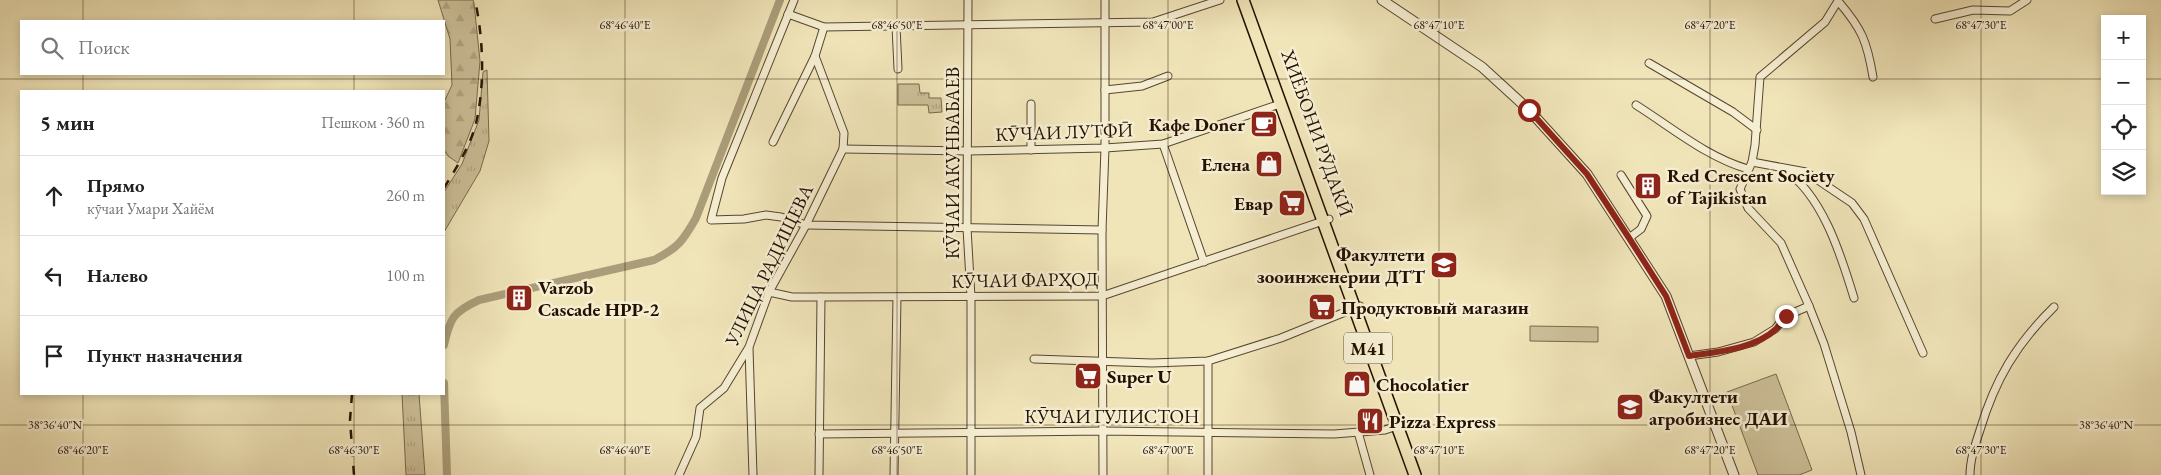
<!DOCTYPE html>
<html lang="ru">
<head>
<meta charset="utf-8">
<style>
	:root { --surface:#fff; --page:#f6f6f6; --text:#222; --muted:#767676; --line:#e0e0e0 }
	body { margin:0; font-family:"EB Garamond",serif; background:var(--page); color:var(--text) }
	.controls { position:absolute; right:15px; top:15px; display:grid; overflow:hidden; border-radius:0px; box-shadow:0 2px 8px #0003 }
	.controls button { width:45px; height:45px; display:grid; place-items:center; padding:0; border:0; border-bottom:1px solid var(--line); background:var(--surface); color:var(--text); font:25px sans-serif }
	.stop { position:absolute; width:15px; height:15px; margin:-11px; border:4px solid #8f2418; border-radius:50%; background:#fff }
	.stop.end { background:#8f2418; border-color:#fff; box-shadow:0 1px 5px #0008 }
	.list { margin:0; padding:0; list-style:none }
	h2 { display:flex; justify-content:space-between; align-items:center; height:65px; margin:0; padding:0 20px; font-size:21px }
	h2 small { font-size:16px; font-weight:400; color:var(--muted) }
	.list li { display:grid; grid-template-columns:32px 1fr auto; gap:15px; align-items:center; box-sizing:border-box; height:80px; padding:0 20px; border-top:1px solid var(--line) }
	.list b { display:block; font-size:19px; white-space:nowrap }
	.list p { margin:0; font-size:16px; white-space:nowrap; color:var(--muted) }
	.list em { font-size:16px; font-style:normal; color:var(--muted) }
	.icon { flex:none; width:28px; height:28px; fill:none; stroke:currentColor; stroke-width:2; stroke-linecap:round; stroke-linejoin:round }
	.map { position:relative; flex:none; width:2161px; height:475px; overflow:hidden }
	.search { position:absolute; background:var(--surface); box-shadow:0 2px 8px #0003; left:20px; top:20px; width:425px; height:55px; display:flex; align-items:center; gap:12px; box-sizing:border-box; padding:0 18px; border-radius:0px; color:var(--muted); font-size:19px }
	.panel { position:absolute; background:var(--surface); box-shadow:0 2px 8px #0003; left:20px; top:90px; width:425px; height:305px; border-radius:0px }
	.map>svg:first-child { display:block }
</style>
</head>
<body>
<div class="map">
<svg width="2161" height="475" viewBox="0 0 2161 475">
	<defs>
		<pattern id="grass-tufts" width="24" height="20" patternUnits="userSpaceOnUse" patternTransform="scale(1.25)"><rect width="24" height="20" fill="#cdc19a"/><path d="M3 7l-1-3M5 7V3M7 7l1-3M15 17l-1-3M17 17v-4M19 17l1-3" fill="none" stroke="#b0a583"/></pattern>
		<pattern id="forest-firs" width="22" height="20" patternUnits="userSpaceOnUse" patternTransform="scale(1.25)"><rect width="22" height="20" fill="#cdc19a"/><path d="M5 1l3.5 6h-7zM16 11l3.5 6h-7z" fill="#b0a583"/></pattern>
	</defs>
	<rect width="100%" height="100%" fill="#f0e5b9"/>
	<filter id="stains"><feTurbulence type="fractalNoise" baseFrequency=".004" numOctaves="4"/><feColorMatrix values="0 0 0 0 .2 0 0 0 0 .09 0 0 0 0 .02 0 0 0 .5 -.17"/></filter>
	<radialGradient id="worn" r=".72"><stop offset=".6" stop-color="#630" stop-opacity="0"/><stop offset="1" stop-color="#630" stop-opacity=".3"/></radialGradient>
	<g fill="url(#grass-tufts)" stroke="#79684d">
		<path d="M 487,70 L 489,141 L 480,171 L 444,232 L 444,192 L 462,164 L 479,120 L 483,72 Z"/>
		<path d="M 898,84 L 919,84 L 920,93 L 929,93 L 929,98 L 941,98 L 942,112 L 929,113 L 928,105 L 898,105 Z"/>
		<path d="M 402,394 L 419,394 L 425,475 L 406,475 Z"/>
	</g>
	<path fill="url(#forest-firs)" stroke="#79684d" d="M 438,0 L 473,0 L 474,3 L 480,61 L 475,119 L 458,163 L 448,156 L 444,150 L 444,102 L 452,85 L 450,39 Z"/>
	<g fill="#cdc19a" stroke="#79684d">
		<path d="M 1530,326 L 1598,327 L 1598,342 L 1530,341 Z"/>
		<path d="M 1776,374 L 1812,470 L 1799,475 L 1758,475 L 1727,392 Z"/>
	</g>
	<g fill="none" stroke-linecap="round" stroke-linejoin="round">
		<g stroke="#ab9d7a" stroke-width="8">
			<path d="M 444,345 C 450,318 453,312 479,300 L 654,260 C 678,248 683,241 696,218 L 780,0"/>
			<path d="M 444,383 L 447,475"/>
		</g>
		<g stroke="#58452e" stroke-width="9">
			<g id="minor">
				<path d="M 794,0 L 722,178 L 711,220 L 744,219 L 766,215 L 781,217 L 806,225 L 1102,230"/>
				<path d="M 968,0 L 967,228 L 971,297 L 971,475"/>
				<path d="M 788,14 L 824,27 L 1153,22 L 1220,0"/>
				<path d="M 1935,19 L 1973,10 L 2010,11 L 2027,0"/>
				<path d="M 896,26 L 898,69"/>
				<path d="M 1649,63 L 1733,112 L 1757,130"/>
				<path d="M 1105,90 L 1142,86 L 1168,76"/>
				<path d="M 1031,104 L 1031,150"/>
				<path d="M 1636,105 C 1671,127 1708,158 1748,169"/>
				<path d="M 773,142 L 815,56 L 824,27"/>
				<path d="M 1163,144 L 1204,262"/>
				<path d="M 843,149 L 968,151 L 1105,148 L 1163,144 L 1280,104"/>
				<path d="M 1752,162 L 1806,172 L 1852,203 L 1864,219 L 1923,353"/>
				<path d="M 1782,168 C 1822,193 1841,255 1854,298"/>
				<path d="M 1621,175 L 1647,216 L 1641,229 L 1629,238"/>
				<path d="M 769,292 L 792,297 L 821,297 L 1102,296 L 1329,219"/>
				<path d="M 749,348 L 753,475"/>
				<path d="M 1689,356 L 1718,352 L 1754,342 L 1775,329 L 1786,316 L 1809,306"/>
				<path d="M 1034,359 L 1152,363 L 1208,361 L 1281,338 L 1360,306"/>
				<path d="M 1358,432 L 1370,475"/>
				<path d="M 819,434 L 1103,431 L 1334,434 L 1385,430 L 1403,424"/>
				<path d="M 679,475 L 696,437 L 700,408 L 724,388 L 749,347 L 769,292 L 806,225 L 843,149 L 844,133 L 815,56"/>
				<path d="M 819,475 L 821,297"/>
				<path d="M 894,475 L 897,297"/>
				<path d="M 1103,475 L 1102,230 L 1105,148 L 1105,0"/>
				<path d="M 1208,475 L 1208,361"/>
				<path d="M 1861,475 L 1851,432 L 1824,344 L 1809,306 L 1781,243 L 1748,208 L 1740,189 L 1752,162 L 1755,145 L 1760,77 L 1825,22 L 1838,1 C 1862,29 1867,41 1873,77"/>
				<path d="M 1970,475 C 1970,460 1975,445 1980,430 C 1995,380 2016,344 2054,307"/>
			</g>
		</g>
		<g stroke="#58452e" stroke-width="11">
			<path id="tertiary" d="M 1382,0 L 1482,67 L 1529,110 L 1587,174 L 1666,296 L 1734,475"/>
		</g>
		<g stroke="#251000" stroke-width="14">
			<path id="trunk" d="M 1243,0 L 1415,475"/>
		</g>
		<use href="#minor" stroke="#f5eed2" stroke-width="7"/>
		<use href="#tertiary" stroke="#f5eed2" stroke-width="9"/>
		<use href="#trunk" stroke="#f0e5b9" stroke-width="11"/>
		<g stroke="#251000" stroke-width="2.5" stroke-dasharray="9 9" stroke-linecap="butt">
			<path d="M 444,188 C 457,167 472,143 477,119 C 485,81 483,37 475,0"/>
			<path d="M 352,394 L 350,420 L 354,475"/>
		</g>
	</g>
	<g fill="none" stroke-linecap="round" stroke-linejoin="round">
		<path stroke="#8f2418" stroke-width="6" d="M 1529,110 L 1587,174 L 1629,238 L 1666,296 L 1689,356 C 1716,352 1755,349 1776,329 C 1780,325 1782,320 1786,316"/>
	</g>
	<path fill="none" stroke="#251000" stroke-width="1" stroke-opacity="0.45" d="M 83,0 L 83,21M 354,0 L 354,21M 625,0 L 625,475M 897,0 L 897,475M 1168,0 L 1168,475M 1439,0 L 1439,475M 1710,0 L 1710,475M 1981,0 L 1981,475M 83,74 L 83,91M 354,74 L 354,91M 0,79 L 2105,79M 2142,79 L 2161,79M 83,394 L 83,475M 354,394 L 354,475M 0,425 L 2161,425"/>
	<defs>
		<g id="cafe-square" transform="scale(1.4375)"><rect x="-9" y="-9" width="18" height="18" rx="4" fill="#8f2418" stroke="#f5eed2"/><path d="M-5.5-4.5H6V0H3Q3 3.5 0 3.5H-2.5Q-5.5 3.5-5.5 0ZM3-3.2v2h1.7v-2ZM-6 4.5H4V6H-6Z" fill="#fff"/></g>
		<g id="shop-square" transform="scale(1.4375)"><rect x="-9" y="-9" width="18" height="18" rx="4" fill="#8f2418" stroke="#f5eed2"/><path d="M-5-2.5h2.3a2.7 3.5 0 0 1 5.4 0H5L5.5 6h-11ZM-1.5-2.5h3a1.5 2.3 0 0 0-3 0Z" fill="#fff"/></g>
		<g id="building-square" transform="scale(1.4375)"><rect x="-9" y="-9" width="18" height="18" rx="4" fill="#8f2418" stroke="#f5eed2"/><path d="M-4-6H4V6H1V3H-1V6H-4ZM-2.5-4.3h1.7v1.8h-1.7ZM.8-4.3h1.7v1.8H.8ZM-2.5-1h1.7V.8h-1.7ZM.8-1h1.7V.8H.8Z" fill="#fff"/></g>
		<g id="supermarket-square" transform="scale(1.4375)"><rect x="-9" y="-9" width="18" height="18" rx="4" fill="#8f2418" stroke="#f5eed2"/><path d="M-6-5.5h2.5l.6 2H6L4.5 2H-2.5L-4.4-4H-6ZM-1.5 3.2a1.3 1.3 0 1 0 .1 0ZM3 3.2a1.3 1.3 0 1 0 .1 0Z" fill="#fff"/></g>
		<g id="university-square" transform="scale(1.4375)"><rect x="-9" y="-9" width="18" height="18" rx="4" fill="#8f2418" stroke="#f5eed2"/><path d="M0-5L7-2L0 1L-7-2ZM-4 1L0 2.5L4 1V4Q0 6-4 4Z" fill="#fff"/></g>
		<g id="restaurant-square" transform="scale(1.4375)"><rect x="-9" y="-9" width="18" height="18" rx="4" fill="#8f2418" stroke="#f5eed2"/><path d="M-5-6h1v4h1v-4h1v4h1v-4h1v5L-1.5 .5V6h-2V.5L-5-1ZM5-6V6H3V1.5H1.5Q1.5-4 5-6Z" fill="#fff"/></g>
	</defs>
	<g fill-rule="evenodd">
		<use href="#cafe-square" x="1264" y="124"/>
		<use href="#shop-square" x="1269" y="164"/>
		<use href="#building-square" x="1648" y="186"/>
		<use href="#supermarket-square" x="1292" y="203"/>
		<use href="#university-square" x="1444" y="265"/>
		<use href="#building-square" x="519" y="298"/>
		<use href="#supermarket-square" x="1322" y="307"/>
		<use href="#supermarket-square" x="1088" y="376"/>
		<use href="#shop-square" x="1357" y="384"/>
		<use href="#university-square" x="1630" y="407"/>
		<use href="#restaurant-square" x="1370" y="421"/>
	</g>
	<g text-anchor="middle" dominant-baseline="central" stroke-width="5" stroke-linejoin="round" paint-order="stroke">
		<rect fill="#f5eed2" stroke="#63533f" stroke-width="1" x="1344" y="332.5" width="48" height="31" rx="4"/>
		<g font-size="18" font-weight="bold" fill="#251000">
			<text x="1368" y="348">M41</text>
		</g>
		<g font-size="19" font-weight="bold" fill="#251000" stroke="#f5eed2" text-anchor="start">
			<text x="1245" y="124" text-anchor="end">Кафе Doner</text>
			<text x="1250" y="164" text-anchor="end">Елена</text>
			<text x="1667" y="175">Red Crescent Society<tspan x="1667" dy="22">of Tajikistan</tspan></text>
			<text x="1273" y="203" text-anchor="end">Евар</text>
			<text x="1425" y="254" text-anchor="end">Факултети<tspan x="1425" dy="22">зооинженерии ДТТ</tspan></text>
			<text x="538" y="287">Varzob<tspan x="538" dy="22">Cascade HPP-2</tspan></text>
			<text x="1341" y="307">Продуктовый магазин</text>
			<text x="1107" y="376">Super U</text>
			<text x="1376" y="384">Chocolatier</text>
			<text x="1649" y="396">Факултети<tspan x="1649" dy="22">агробизнес ДАИ</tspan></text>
			<text x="1389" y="421">Pizza Express</text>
		</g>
		<g font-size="19" fill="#251000" stroke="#f5eed2">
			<text transform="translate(1064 132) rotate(-2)">КӮЧАИ ЛУТФӢ</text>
			<text transform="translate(1317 133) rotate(70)">ХИЁБОНИ РӮДАКӢ</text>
			<text transform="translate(952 163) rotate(-90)">КӮЧАИ АКУНБАБАЕВ</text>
			<text transform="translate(769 265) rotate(-64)">УЛИЦА РАДИЩЕВА</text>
			<text transform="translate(1025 280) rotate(-1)">КӮЧАИ ФАРҲОД</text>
			<text x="1112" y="416">КӮЧАИ ГУЛИСТОН</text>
		</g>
	</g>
	<g font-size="12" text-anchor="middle" fill="#251000" stroke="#f5eed2" stroke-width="5" stroke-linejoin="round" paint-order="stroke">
		<text x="625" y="29">68°46'40"E</text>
		<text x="897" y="29">68°46'50"E</text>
		<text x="1168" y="29">68°47'00"E</text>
		<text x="1439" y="29">68°47'10"E</text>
		<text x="1710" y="29">68°47'20"E</text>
		<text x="1981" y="29">68°47'30"E</text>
		<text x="55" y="429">38°36'40"N</text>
		<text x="2106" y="429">38°36'40"N</text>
		<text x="83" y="454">68°46'20"E</text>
		<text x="354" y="454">68°46'30"E</text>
		<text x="625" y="454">68°46'40"E</text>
		<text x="897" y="454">68°46'50"E</text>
		<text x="1168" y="454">68°47'00"E</text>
		<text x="1439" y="454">68°47'10"E</text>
		<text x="1710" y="454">68°47'20"E</text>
		<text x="1981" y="454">68°47'30"E</text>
	</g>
	<rect width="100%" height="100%" filter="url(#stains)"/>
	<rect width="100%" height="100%" fill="url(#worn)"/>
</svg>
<div class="controls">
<button>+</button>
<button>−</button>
<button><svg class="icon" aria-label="locate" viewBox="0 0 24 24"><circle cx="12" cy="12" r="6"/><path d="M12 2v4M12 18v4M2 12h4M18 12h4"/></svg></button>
<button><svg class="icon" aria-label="layers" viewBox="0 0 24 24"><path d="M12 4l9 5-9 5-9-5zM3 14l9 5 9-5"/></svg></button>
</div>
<div class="stop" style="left:1529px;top:110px"></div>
<div class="stop end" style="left:1786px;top:316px"></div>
<div class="search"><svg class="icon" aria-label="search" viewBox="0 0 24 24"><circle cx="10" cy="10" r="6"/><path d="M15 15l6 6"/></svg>Поиск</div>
<section class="panel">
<h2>5 мин<small>Пешком · 360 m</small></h2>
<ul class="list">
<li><svg class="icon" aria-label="ahead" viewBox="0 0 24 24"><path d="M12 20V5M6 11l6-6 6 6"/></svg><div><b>Прямо</b><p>кӯчаи Умари Хайём</p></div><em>260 m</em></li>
<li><svg class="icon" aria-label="left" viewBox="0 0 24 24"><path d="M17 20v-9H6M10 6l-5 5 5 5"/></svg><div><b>Налево</b></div><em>100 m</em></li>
<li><svg class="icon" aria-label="arrive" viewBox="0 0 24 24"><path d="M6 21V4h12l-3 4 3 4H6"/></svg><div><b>Пункт назначения</b></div></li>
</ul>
</section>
</div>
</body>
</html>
